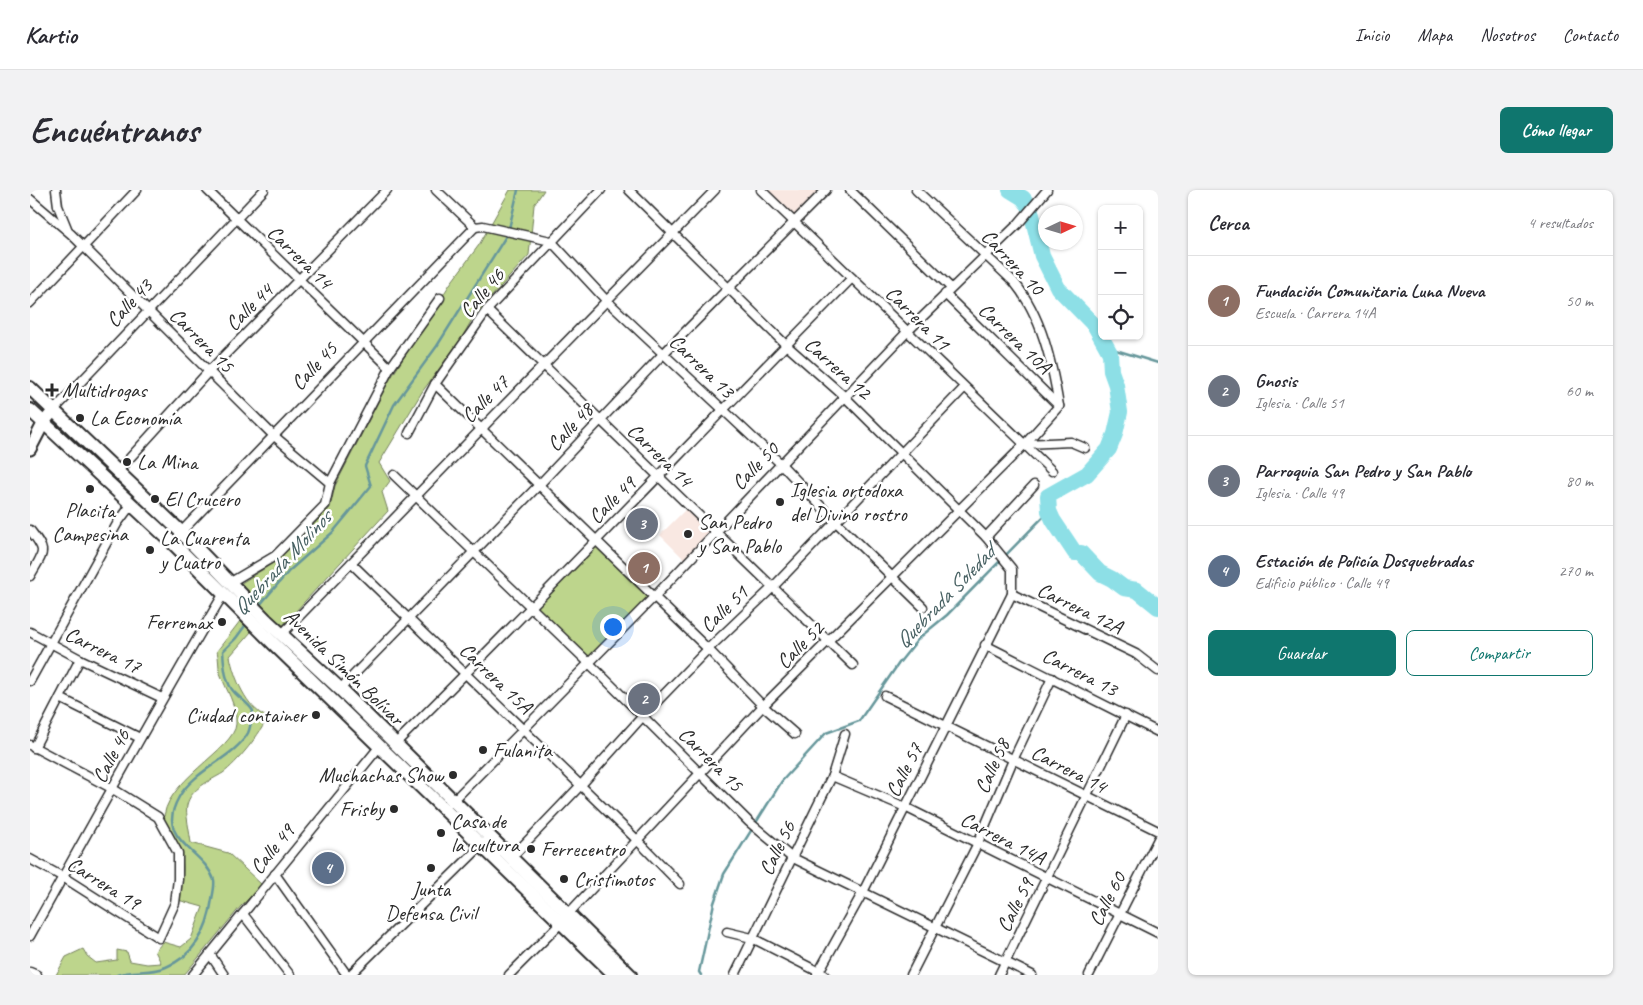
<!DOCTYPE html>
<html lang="es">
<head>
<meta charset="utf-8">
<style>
	:root { --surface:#fff; --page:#f2f2f3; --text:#2b2b33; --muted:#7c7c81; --line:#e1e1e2; --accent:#0f766e }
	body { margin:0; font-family:Caveat,sans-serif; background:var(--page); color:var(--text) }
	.controls { position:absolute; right:15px; top:15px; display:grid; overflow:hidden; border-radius:8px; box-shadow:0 1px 4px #0004 }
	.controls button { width:45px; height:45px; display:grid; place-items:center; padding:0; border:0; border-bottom:1px solid var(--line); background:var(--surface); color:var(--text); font:25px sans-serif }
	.compass { position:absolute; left:1008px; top:15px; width:45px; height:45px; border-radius:50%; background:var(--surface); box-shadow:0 1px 4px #0004; rotate:86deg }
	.you { position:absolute; left:582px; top:436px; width:18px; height:18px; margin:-12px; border:4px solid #fff; border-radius:50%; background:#1a73e8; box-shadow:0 0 0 8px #1a73e833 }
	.badge { display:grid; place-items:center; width:32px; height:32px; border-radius:50%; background:var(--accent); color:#fff; font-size:16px; font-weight:700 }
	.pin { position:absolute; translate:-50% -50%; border:2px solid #fff; box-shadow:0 1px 5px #0006 }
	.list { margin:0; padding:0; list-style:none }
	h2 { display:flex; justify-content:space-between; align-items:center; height:65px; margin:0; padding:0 20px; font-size:21px }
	h2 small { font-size:16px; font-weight:400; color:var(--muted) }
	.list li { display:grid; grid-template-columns:32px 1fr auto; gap:15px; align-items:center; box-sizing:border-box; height:90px; padding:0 20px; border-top:1px solid var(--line) }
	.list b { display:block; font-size:19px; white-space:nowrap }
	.list p { margin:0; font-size:16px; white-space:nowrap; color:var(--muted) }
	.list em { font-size:16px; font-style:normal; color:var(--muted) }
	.actions { display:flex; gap:10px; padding:15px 20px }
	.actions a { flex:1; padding:11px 0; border:1px solid var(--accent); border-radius:8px; text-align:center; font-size:18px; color:var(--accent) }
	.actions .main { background:var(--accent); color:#fff }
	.icon { flex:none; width:28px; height:28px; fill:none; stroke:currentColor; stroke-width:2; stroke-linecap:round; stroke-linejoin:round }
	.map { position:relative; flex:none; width:1128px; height:785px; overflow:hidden; border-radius:8px }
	header { display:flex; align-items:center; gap:30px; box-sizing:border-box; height:70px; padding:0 25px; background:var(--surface); border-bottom:1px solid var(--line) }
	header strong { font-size:24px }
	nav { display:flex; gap:28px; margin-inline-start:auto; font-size:18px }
	.intro { display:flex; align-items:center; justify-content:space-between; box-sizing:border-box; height:120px; padding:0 30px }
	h1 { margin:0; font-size:35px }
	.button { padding:12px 22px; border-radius:8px; background:var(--accent); color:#fff; font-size:18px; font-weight:700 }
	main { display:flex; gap:30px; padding:0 30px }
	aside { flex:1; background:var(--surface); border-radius:8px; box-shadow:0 1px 4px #0004 }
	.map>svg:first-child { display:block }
</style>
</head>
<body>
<header>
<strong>Kartio</strong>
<nav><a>Inicio</a><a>Mapa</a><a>Nosotros</a><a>Contacto</a></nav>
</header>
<div class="intro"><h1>Encuéntranos</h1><a class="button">Cómo llegar</a></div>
<main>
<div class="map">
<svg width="1128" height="785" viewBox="0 0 1128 785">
	<rect width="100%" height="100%" fill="#fff"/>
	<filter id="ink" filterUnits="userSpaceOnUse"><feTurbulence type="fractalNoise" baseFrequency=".02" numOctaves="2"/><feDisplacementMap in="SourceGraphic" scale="10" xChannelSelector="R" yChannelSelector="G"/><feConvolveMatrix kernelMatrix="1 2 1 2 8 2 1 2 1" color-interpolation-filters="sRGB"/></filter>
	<g filter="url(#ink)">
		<g fill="#f9e8e2">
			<path d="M 731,0 L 796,0 L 764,32 Z"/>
			<path d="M 659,316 L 685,342 L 657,372 L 630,345 Z"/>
		</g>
		<g fill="#bdd58c" stroke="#74805c">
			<path d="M 480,0 L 514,0 L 504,15 L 499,65 L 444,126 L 431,149 L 392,202 L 349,273 L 360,291 L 352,302 L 358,321 L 253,435 L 205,397 L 248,370 L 300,318 L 305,296 L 359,191 L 420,94 L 449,55 Z"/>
			<path d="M 566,350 L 624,407 L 559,473 L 502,418 Z"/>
			<path d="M 210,431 L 221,442 L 200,466 C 204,487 216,518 237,527 C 233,541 206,574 193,583 C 180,591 161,598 157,615 C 155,622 160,644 161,653 L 198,663 L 232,695 L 211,716 L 154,785 L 26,785 L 36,767 L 53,759 L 57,766 L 66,773 L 87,770 L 87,760 L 97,762 L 100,771 L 117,774 L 131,773 L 125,761 L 133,752 L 151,757 L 161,749 L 173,717 L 148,710 C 157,669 154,666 134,632 C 131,593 205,559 206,534 C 207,515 196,500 190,483 C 188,476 189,468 187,461 Z"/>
		</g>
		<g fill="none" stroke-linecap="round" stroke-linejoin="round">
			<g stroke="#66979b" stroke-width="2.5">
				<path d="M 1076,157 L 1128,173"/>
				<path d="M 229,416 L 259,381 L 303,342 L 341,296 L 335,276 L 364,215 L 407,156 L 478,43 L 488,0"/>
				<path d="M 87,785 C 103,779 121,784 136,777 C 165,765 178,739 182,709 C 183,704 185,695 184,690 C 173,658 124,651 149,607 C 164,580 205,567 218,543 C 221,537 221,528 223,521 C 218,513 212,510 205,503 C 195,493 194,476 193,461 L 206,448 L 217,433"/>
				<path d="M 671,785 L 669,782 L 684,713 L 694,684 L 752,591 L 796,543 L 829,531 L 869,473 L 889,448 L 917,425 L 1019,321"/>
			</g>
			<path stroke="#8ddfe6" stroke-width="16" d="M 980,0 L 993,8 L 1000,17 L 1012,66 L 1028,98 L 1065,136 L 1080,163 L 1081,181 L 1086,195 L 1090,222 L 1085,244 L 1079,259 L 1057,284 L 1018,306 L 1019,321 L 1023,330 L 1045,363 L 1051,363 L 1070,383 L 1082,389 L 1094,398 L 1107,400 L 1128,417"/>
			<g stroke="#2b2b2b" stroke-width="11">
				<g id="street">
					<path d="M 26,0 L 28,16 L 37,38"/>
					<path d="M 177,0 L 360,178"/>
					<path d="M 406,0 L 445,37 L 453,36 L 521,51 L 575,109 L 751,274 L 805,331 L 893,417"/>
					<path d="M 599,0 L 756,155 L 815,207 L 956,347 L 982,379 L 982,404 L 833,702 L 787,785"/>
					<path d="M 731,0 L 1022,281"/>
					<path d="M 820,0 L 921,98"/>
					<path d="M 886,0 L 984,92 C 1012,126 1022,173 1029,216"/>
					<path d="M 0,9 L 41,44 L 243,245 L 300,293"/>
					<path d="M 915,104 L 1029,216"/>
					<path d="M 0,113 L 107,0"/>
					<path d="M 457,120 L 823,475"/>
					<path d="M 405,194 L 678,459 L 733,516 L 765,544"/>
					<path d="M 24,220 L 234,0"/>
					<path d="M 379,243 L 405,194 L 457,120 L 571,0"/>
					<path d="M 995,254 L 1041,252 L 1055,258"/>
					<path d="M 87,282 L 179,181 L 357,0"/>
					<path d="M 364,285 L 559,473 L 719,632 L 761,667 L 1002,785"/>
					<path d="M 0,340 C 18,363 14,361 0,386"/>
					<path d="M 151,342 L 445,37"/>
					<path d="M 956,347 L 1004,295"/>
					<path d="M 321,373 L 606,649 L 650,694"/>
					<path d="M 201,392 L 245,366 L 295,315 L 300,293 L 360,178 L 410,108"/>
					<path d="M 982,404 L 1106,464 L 1128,481"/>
					<path d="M 0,442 L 50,469 L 132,508"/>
					<path d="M 252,444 C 396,296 540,147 685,0"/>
					<path d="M 955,455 L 1128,542"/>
					<path d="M 0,491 L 87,334 L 101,315"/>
					<path d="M 310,499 L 508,296 L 634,163 L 796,0"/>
					<path d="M 855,506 L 1128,641"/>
					<path d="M 30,508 L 110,548"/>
					<path d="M 0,555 L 83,599 L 128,627 L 148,663 L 148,689 L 145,713 L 129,748 L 33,687 L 0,669"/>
					<path d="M 364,555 C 520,401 669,243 822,88"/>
					<path d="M 4,558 L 50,469"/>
					<path d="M 802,586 L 875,617 L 1128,743"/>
					<path d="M 421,613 L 624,407 L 878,141 L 988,34 L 1017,0"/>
					<path d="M 482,667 L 551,595 L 613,526 L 678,459 L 743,397 L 934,198"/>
					<path d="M 245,684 L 317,785"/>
					<path d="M 539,723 L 733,516 L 995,254 L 1029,216"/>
					<path d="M 213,724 L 260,785"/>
					<path d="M 697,742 L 722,748 L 795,785"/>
					<path d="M 0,746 C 64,631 127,516 194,403"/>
					<path d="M 180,764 L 194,785"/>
					<path d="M 0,782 L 7,785"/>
					<path d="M 163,785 L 350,556"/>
					<path d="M 320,785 L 454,653"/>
					<path d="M 479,785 L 531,733"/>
					<path d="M 705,785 L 802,586 L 815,544"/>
					<path d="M 881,785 L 947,655 L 983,570 L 1022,488"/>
					<path d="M 969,785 L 1096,525"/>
					<path d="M 1059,785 L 1128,649"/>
				</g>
			</g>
			<g stroke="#2b2b2b" stroke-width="15">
				<path id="secondary" d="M 0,259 L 14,232 L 24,220"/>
			</g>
			<g stroke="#2b2b2b" stroke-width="16">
				<g id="primary">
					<path d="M 0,198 L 151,342 L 236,430 L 310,499 L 600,785"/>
					<path d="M 0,220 L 143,353 L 244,454 L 585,785"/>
				</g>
			</g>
			<use href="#street" stroke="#fff" stroke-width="8"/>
			<use href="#secondary" stroke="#fff" stroke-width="11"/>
			<use href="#primary" stroke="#fff" stroke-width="12"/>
		</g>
	</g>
	<g fill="#2b2b2b" stroke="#fff" stroke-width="2">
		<path d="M19.5 192.5h5v5h5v5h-5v5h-5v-5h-5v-5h5z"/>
		<circle cx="50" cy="228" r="5"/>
		<circle cx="97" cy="272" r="5"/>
		<circle cx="60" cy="299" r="5"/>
		<circle cx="125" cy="309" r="5"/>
		<circle cx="750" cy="312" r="5"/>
		<circle cx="658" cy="344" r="5"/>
		<circle cx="120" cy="360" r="5"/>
		<circle cx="192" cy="432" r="5"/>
		<circle cx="286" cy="525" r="5"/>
		<circle cx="453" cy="560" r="5"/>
		<circle cx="423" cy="585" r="5"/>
		<circle cx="364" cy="619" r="5"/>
		<circle cx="411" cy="643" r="5"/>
		<circle cx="501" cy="659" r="5"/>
		<circle cx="401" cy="678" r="5"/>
		<circle cx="534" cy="689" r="5"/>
	</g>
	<g text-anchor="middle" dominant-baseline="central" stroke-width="5" stroke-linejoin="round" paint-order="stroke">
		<g font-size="21" fill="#2b2b2b" stroke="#fff">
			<text transform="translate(270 67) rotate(44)">Carrera 14</text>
			<text transform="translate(983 72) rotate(47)">Carrera 10</text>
			<text transform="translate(452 103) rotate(-50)">Calle 46</text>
			<text transform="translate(99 113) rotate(-47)">Calle 43</text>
			<text transform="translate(219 117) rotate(-45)">Calle 44</text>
			<text transform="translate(888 128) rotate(45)">Carrera 11</text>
			<text transform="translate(985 148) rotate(44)">Carrera 10A</text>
			<text transform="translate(172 150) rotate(45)">Carrera 15</text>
			<text transform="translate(284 176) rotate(-47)">Calle 45</text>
			<text transform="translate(672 176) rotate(44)">Carrera 13</text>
			<text transform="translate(808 178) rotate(42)">Carrera 12</text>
			<text transform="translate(455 209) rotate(-45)">Calle 47</text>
			<text transform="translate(540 237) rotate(-47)">Calle 48</text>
			<text transform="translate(630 265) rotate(44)">Carrera 14</text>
			<text transform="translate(725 276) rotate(-46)">Calle 50</text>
			<text transform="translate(582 310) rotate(-45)">Calle 49</text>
			<text transform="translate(1050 418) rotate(26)">Carrera 12A</text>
			<text transform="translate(694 419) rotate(-44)">Calle 51</text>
			<text transform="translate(770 455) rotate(-45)">Calle 52</text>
			<text transform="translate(73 460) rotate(26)">Carrera 17</text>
			<text transform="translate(314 477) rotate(44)">Avenida Simón Bolívar</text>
			<text transform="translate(1050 482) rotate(27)">Carrera 13</text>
			<text transform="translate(466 488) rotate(44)">Carrera 15A</text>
			<text transform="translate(81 566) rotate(-62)">Calle 46</text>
			<text transform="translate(681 569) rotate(45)">Carrera 15</text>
			<text transform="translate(962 576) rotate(-66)">Calle 58</text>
			<text transform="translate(1039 579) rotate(27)">Carrera 14</text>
			<text transform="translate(874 580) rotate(-63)">Calle 57</text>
			<text transform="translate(973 648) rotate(27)">Carrera 14A</text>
			<text transform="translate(747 658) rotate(-64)">Calle 56</text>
			<text transform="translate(242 659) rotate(-51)">Calle 49</text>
			<text transform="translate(74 693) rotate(32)">Carrera 19</text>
			<text transform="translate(1077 709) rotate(-63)">Calle 60</text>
			<text transform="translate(985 715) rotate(-63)">Calle 59</text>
		</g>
		<g font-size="21" fill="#2b2b2b" stroke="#fff" text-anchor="start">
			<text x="32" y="200">Multidrogas</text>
			<text x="60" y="228">La Economía</text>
			<text x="107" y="272">La Mina</text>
			<text x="760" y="300">Iglesia ortodoxa<tspan x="760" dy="24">del Divino rostro</tspan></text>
			<text x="135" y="309">El Crucero</text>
			<text x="60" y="320" text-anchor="middle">Placita<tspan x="60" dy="24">Campesina</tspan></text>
			<text x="668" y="332">San Pedro<tspan x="668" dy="24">y San Pablo</tspan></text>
			<text x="130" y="348">La Cuarenta<tspan x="130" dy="24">y Cuatro</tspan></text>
			<text x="182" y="432" text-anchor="end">Ferremax</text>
			<text x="276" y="525" text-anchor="end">Ciudad container</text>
			<text x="463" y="560">Fulanita</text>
			<text x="413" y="585" text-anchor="end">Muchachas Show</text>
			<text x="354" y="619" text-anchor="end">Frisby</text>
			<text x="421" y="631">Casa de<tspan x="421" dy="24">la cultura</tspan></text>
			<text x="511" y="659">Ferrecentro</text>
			<text x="544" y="689">Cristimotos</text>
			<text x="401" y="699" text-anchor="middle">Junta<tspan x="401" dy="24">Defensa Civil</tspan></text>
		</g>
		<g font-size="22" font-style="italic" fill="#486163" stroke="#fff">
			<text transform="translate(252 373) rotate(-47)">Quebrada Molinos</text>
			<text transform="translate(915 407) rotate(-46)">Quebrada Soledad</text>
		</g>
	</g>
</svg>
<div class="controls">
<button>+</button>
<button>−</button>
<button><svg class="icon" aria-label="locate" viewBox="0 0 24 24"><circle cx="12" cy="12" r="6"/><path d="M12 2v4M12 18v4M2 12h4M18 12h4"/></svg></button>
</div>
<svg class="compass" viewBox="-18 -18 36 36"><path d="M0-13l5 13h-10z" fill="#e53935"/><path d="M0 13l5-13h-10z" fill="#7c7c81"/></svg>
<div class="you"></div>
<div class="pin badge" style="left:614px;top:378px;background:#8d6e63">1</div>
<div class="pin badge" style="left:614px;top:509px;background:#6b7280">2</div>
<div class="pin badge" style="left:612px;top:334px;background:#6b7280">3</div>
<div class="pin badge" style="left:298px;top:678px;background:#5c6f8a">4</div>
</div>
<aside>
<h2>Cerca<small>4 resultados</small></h2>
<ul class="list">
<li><span class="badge" style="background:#8d6e63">1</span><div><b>Fundación Comunitaria Luna Nueva</b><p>Escuela · Carrera 14A</p></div><em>50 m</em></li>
<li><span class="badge" style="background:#6b7280">2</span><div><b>Gnosis</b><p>Iglesia · Calle 51</p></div><em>60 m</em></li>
<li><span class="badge" style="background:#6b7280">3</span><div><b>Parroquia San Pedro y San Pablo</b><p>Iglesia · Calle 49</p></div><em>80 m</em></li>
<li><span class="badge" style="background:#5c6f8a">4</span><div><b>Estación de Policía Dosquebradas</b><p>Edificio público · Calle 49</p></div><em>270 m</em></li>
</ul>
<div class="actions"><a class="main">Guardar</a><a>Compartir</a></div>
</aside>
</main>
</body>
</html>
